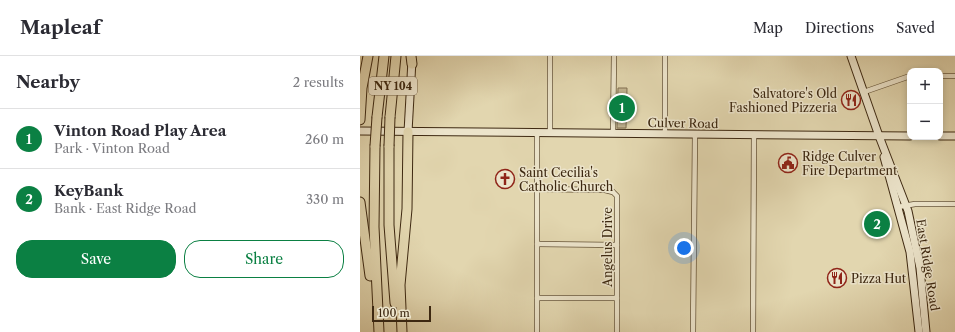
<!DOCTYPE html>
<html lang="en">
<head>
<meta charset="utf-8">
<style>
	:root { --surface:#fff; --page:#f7f7f7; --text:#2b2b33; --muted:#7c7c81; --line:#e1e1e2; --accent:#0b8043 }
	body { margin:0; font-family:"Libre Caslon Text",serif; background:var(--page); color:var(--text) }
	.controls { position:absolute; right:12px; top:12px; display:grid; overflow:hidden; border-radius:8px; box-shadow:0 2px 6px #0003 }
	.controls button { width:36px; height:36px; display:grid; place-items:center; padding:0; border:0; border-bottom:1px solid var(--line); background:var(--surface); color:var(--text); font:20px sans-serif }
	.scale { position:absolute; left:12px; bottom:10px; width:59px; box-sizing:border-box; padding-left:4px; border:2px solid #3d2811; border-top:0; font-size:11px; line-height:14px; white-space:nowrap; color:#3d2811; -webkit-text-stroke:3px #ece4cb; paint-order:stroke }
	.you { position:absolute; left:324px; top:192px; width:14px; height:14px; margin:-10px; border:3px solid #fff; border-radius:50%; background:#1a73e8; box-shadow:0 0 0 6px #1a73e833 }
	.badge { display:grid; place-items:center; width:26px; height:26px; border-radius:50%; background:var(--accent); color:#fff; font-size:13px; font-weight:700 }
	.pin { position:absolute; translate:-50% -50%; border:2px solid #fff; box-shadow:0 1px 4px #0006 }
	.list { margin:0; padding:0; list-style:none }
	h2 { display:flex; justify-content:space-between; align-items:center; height:52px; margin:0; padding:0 16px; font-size:17px }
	h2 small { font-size:13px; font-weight:400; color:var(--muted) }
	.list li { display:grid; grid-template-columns:26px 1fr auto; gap:12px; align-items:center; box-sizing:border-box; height:60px; padding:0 16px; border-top:1px solid var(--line) }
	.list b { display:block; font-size:15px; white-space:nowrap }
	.list p { margin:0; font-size:13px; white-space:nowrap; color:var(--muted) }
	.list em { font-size:13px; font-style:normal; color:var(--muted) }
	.actions { display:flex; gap:8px; padding:12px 16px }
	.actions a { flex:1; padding:9px 0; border:1px solid var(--accent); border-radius:16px; text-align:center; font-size:14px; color:var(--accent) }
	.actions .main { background:var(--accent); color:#fff }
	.map { position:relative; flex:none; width:595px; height:276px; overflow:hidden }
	header { display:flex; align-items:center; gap:24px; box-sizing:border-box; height:56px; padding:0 20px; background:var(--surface); border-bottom:1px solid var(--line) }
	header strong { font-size:19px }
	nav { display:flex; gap:22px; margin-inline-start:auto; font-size:14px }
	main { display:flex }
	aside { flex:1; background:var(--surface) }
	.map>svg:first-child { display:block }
</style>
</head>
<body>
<header>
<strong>Mapleaf</strong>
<nav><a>Map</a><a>Directions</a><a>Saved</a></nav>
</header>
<main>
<aside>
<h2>Nearby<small>2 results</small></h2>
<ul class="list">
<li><span class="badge">1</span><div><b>Vinton Road Play Area</b><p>Park · Vinton Road</p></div><em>260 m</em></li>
<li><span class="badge">2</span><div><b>KeyBank</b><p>Bank · East Ridge Road</p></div><em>330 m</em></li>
</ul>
<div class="actions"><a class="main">Save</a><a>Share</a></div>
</aside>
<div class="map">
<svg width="595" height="276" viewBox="0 0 595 276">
	<rect width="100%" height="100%" fill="#e2d6af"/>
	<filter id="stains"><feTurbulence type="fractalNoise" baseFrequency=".005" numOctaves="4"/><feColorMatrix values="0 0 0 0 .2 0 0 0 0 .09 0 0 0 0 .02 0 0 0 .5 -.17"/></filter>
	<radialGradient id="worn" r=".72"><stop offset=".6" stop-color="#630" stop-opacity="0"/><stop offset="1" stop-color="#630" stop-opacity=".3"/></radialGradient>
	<path fill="#c6b894" stroke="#827052" d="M 258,32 L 267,32 L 266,72 L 257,72 Z"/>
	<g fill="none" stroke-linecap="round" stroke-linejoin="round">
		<g stroke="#665438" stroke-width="6">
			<g id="minor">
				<path d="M 305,0 L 305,78"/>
				<path d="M 580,20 L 595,20"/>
				<path d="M 504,36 L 550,20"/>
				<path d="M 190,77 L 190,0"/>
				<path d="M 253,77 L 254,0"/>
				<path d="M 177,133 L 245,134 L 253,136 L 257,140 L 257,276"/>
				<path d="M 538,151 L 555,148 L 595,148"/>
				<path d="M 177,188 L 257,189"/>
				<path d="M 177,242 L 257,242"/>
				<path d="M 177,276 L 177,77"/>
				<path d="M 333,276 L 335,78"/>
				<path d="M 393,276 L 394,78"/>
			</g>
		</g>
		<g stroke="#3d2811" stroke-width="9">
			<g id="secondary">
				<path d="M 491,0 L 519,80 L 548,155 L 560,212 L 566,276"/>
				<path d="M 0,75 L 550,80"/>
				<path d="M 48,76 L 52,4"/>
				<path d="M 580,80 L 595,80"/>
				<path d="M 524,101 L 550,196 L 559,276"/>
			</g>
		</g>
		<g stroke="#3d2811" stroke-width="11">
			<g id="motorway">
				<path d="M 51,0 L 52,8"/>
				<path d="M 17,61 L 24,0"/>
				<path d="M 30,61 L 36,0"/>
				<path d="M 0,64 L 2,32 L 8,0"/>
				<path d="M 15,90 L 14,171 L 19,276"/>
				<path d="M 29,90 L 29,169 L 35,247"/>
				<path d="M 0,146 L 10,220"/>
				<path d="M 42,276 L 40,229 L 47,153 L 48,76"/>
			</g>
		</g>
		<use href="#minor" stroke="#ece4cb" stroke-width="4.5"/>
		<use href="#secondary" stroke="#ece4cb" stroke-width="7"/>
		<use href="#motorway" stroke="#e2d6af" stroke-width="9"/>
		<g stroke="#3d2811" stroke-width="11" stroke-linecap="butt">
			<g id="motorway-bridge">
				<path d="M 15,90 L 17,61"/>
				<path d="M 29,90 L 30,61"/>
			</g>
		</g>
		<use href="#motorway-bridge" stroke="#e2d6af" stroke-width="9"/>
	</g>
	<defs>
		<g id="restaurant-ring" transform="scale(1)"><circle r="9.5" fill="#ece4cb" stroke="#8f2418" stroke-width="1.5"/><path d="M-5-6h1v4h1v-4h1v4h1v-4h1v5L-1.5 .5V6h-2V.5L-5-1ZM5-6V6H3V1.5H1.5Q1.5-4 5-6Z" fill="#8f2418"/></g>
		<g id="civic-ring" transform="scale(1)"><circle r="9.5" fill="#ece4cb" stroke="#8f2418" stroke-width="1.5"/><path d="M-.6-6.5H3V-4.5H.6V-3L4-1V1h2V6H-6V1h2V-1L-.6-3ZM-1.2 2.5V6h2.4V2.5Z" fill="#8f2418"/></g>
		<g id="church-ring" transform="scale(1)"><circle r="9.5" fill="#ece4cb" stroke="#8f2418" stroke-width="1.5"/><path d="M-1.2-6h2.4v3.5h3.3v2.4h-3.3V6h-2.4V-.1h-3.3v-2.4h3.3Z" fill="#8f2418"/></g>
	</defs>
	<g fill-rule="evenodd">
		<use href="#restaurant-ring" x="491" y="44"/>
		<use href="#civic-ring" x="428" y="107"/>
		<use href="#church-ring" x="145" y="123"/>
		<use href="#restaurant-ring" x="477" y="222"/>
	</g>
	<g text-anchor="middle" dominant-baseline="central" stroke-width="3" stroke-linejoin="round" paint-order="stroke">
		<rect fill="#ece4cb" stroke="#726049" stroke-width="1" x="9" y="21" width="48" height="18" rx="3"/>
		<g font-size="11" font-weight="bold" fill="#3d2811">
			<text x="33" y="30">NY 104</text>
		</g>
		<g font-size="12" fill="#3d2811" stroke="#ece4cb" text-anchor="start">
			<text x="477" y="37" text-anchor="end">Salvatore's Old<tspan x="477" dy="14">Fashioned Pizzeria</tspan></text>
			<text x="442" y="100">Ridge Culver<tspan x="442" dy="14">Fire Department</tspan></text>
			<text x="159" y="116">Saint Cecilia's<tspan x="159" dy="14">Catholic Church</tspan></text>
			<text x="491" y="222">Pizza Hut</text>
		</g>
		<g font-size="12" fill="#3d2811" stroke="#ece4cb">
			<text transform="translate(323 67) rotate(1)">Culver Road</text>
			<text transform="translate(247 191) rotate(-90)">Angelus Drive</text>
			<text transform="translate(568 209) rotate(81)">East Ridge Road</text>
		</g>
	</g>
	<rect width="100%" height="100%" filter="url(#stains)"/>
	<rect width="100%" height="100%" fill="url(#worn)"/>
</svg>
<div class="controls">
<button>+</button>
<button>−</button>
</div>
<div class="scale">100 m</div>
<div class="you"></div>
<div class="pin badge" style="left:262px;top:52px">1</div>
<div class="pin badge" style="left:517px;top:168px">2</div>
</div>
</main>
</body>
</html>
